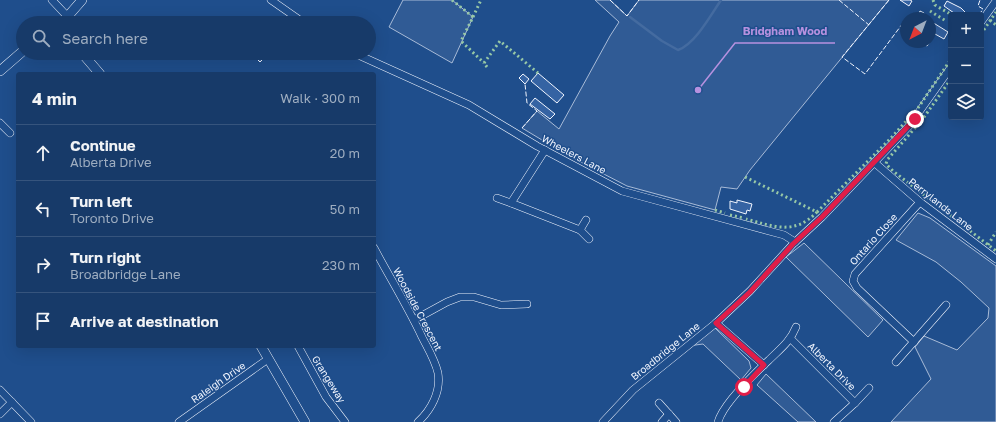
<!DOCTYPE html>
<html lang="en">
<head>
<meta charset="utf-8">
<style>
	:root { --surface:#173a69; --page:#20416f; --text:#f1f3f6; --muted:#9eadc0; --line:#36547d }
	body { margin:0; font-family:"Golos Text",sans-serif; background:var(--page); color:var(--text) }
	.controls { position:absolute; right:12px; top:12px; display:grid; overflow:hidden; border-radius:4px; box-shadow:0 4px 16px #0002 }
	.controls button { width:36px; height:36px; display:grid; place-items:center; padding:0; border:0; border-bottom:1px solid var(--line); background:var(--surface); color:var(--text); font:20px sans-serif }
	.compass { position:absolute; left:900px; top:12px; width:36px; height:36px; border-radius:50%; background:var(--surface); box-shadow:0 4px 16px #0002; rotate:222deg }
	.stop { position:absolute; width:12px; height:12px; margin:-9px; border:3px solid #e11d48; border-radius:50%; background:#fff }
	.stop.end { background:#e11d48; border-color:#fff; box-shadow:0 1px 4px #0008 }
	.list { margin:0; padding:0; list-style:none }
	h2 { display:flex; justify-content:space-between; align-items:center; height:52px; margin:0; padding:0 16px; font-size:17px }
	h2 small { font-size:13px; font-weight:400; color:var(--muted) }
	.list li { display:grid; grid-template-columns:26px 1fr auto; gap:12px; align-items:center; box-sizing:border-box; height:56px; padding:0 16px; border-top:1px solid var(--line) }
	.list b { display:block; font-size:15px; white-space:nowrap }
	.list p { margin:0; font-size:13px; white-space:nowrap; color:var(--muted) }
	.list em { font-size:13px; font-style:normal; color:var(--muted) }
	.icon { flex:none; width:22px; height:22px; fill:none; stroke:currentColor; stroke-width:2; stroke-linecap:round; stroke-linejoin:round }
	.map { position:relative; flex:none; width:996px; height:422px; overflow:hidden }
	.search { position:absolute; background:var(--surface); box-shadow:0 4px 16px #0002; left:16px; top:16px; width:360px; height:44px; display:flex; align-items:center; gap:10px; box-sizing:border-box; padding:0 14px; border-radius:22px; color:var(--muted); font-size:15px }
	.panel { position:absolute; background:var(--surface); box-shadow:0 4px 16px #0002; left:16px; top:72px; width:360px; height:276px; border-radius:4px }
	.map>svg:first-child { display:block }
</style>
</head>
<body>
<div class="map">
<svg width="996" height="422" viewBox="0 0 996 422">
	<rect width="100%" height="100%" fill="#1f4e8c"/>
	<g fill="#305b95" stroke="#a8bbd7">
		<path d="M 403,0 L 452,0 L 473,17 L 452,63 L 389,27 Z"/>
		<path d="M 595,0 L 610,0 L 627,16 L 639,0 L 889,0 L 750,170 L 737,189 L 721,187 L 715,210 L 627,186 L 567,155 L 522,128 L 537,111 L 559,129 L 610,36 L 619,22 Z"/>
		<path d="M 918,213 L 930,218 L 996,266 L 996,422 L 891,422 L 931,379 L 915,347 L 924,336 L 957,350 L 988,318 L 989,308 L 961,282 L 936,262 L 896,240 Z"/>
		<path d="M 804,243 L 883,320 L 868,337 L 786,257 Z"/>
		<path d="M 715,328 L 749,361 L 751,368 L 741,380 L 703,344 L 688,346 Z"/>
		<path d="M 766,374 L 816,422 L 798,422 L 757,385 Z"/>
	</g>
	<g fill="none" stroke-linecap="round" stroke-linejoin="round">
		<path stroke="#446ba0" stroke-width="2.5" d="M 630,17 L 662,41 L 678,50 C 695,44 711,15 721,0"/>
	</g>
	<g fill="#3563a3" stroke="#f2f6ff">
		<path d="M 900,0 L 910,0 L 912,1 L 909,6 Z"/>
		<path d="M 947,1 L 961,8 L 965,12 L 964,15 L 954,13 L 944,6 Z"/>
		<path d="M 920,11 L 924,13 L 922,18 L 917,18 Z"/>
		<path d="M 932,22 L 948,32 L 944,39 L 935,34 L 927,46 L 921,42 L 930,42 L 930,26 Z"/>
		<path d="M 251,53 L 269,53 L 260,62 Z"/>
		<path d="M 538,73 L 564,95 L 557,103 L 531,81 Z"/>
		<path d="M 523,74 L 529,79 L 525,84 L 519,78 Z"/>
		<path d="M 535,98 L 555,114 L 550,119 L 530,104 Z"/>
		<path d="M 737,200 L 752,204 L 750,211 L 747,210 L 746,214 L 730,209 L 730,201 L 737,203 Z"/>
	</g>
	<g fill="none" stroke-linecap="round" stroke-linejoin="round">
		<g stroke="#f2f6ff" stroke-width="8">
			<g id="minor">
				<path d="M 52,0 L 67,16"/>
				<path d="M 271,0 L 304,23"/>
				<path d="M 981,22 L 996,1"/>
				<path d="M 354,53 L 469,105 L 537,146 L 622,191 L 784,235 L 795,242"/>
				<path d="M 0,123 L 10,133"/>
				<path d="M 545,150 L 511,203 L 580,230 L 586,220"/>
				<path d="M 875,163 L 920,202 L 996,259"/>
				<path d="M 497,198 L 511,203"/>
				<path d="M 580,230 L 589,239"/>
				<path d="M 374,248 C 390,278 408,307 422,337 C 428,349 435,360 438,373 C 441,392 431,410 418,422"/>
				<path d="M 414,320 L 447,302 L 460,297 L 474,297 L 501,305 L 527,304"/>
				<path d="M 716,323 L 764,365"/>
				<path d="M 791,339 L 855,403 L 834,422"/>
				<path d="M 914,342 L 857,288 L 853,281 L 855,274 L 920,202"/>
				<path d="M 298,346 L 326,397 L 345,422"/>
				<path d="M 896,362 L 946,305"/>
				<path d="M 0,390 L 31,422"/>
				<path d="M 659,403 L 676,422"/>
				<path d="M 855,403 L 869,388"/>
				<path d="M 0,414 L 12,402"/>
				<path d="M 179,422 L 268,359"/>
				<path d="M 603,422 L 633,390 L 716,323 L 750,291 L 793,244 L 822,217 L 909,126 L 951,67"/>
				<path d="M 662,422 L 669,414"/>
				<path d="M 718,422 C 723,404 754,374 769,360 C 780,349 790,342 796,327"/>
			</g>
		</g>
		<g stroke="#f2f6ff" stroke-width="10">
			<g id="tertiary">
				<path d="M 62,23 L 82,0"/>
				<path d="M 82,53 L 100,74"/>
				<path d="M 0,71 L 23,51"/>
				<path d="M 261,346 L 305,422"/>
			</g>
		</g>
		<use href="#minor" stroke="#1f4e8c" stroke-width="7"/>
		<use href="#tertiary" stroke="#1f4e8c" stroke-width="9"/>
		<g stroke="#97c8a6" stroke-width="3" stroke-dasharray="2 3" stroke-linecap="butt">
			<path d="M 452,0 L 473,17 L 461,41 L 484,63"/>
			<path d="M 933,0 L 935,5 L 952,15"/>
			<path d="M 930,11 L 946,21"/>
			<path d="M 473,17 L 481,0"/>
			<path d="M 990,20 L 996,25"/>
			<path d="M 981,34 L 996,12"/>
			<path d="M 487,67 L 484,63 L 500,41 L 538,73"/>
			<path d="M 951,79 L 922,120 L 887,160 L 886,164 L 893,171 L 996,251"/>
			<path d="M 745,177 L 817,212 C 794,236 773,226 746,219"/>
			<path d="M 715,210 L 725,213"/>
			<path d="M 817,212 L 891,138 L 918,108 L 951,59"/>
			<path d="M 730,215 L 744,218"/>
			<path d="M 988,245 L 996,232"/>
		</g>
		<g stroke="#f2f6ff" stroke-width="1" stroke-dasharray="5 2" stroke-linecap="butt">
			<path d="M 610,0 L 627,16 L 639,0"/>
			<path d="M 839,0 L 869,25"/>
			<path d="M 889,0 L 842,57 L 865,74 L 903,23 L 906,26"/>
			<path d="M 979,15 L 983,9 L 978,6 L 980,0"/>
			<path d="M 522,128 L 537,111 L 527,103 L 525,84"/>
		</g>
	</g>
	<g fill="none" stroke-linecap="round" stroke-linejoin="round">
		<path stroke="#e11d48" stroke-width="5" d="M 744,387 L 764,365 L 716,323 L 750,292 L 793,244 L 822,217 L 915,119"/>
	</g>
	<g text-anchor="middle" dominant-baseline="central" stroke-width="3" stroke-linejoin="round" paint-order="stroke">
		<g font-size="10" fill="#f2f6ff" stroke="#1f4e8c">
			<text transform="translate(574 154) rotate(28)">Wheelers Lane</text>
			<text transform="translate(941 204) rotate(38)">Perrylands Lane</text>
			<text transform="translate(873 239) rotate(-48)">Ontario Close</text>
			<text transform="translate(418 309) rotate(62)">Woodside Crescent</text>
			<text transform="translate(665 351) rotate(-39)">Broadbridge Lane</text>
			<text transform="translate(832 366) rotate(45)">Alberta Drive</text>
			<text transform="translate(329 379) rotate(58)">Grangeway</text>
			<text transform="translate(218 382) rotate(-35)">Raleigh Drive</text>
		</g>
	</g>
	<path fill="none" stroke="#b691df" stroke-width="1.5" d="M698 90L735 43H835"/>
	<circle fill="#b691df" stroke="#1f4e8c" stroke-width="1.5" cx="698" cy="90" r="4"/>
	<g font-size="11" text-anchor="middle" font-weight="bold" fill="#b691df" stroke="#1f4e8c" stroke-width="3" stroke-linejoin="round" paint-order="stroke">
		<text x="785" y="35">Bridgham Wood</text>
	</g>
</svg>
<div class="controls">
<button>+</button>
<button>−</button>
<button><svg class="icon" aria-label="layers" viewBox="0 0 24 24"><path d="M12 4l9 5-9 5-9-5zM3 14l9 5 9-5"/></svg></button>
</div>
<svg class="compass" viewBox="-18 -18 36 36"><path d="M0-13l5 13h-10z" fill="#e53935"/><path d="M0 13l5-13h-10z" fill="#9eadc0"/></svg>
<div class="stop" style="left:744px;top:387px"></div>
<div class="stop end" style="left:915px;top:119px"></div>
<div class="search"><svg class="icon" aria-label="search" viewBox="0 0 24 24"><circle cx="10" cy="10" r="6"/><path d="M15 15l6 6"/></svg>Search here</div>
<section class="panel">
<h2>4 min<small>Walk · 300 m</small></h2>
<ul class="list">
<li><svg class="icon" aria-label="ahead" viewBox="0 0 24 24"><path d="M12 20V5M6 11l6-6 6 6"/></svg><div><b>Continue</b><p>Alberta Drive</p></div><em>20 m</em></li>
<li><svg class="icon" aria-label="left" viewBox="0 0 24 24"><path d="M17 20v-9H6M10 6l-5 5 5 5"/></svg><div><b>Turn left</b><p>Toronto Drive</p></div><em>50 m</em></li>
<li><svg class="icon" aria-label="right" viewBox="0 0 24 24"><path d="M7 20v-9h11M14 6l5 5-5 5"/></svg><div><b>Turn right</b><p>Broadbridge Lane</p></div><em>230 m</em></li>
<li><svg class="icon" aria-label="arrive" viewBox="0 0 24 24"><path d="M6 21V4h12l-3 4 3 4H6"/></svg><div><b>Arrive at destination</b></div></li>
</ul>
</section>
</div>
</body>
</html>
